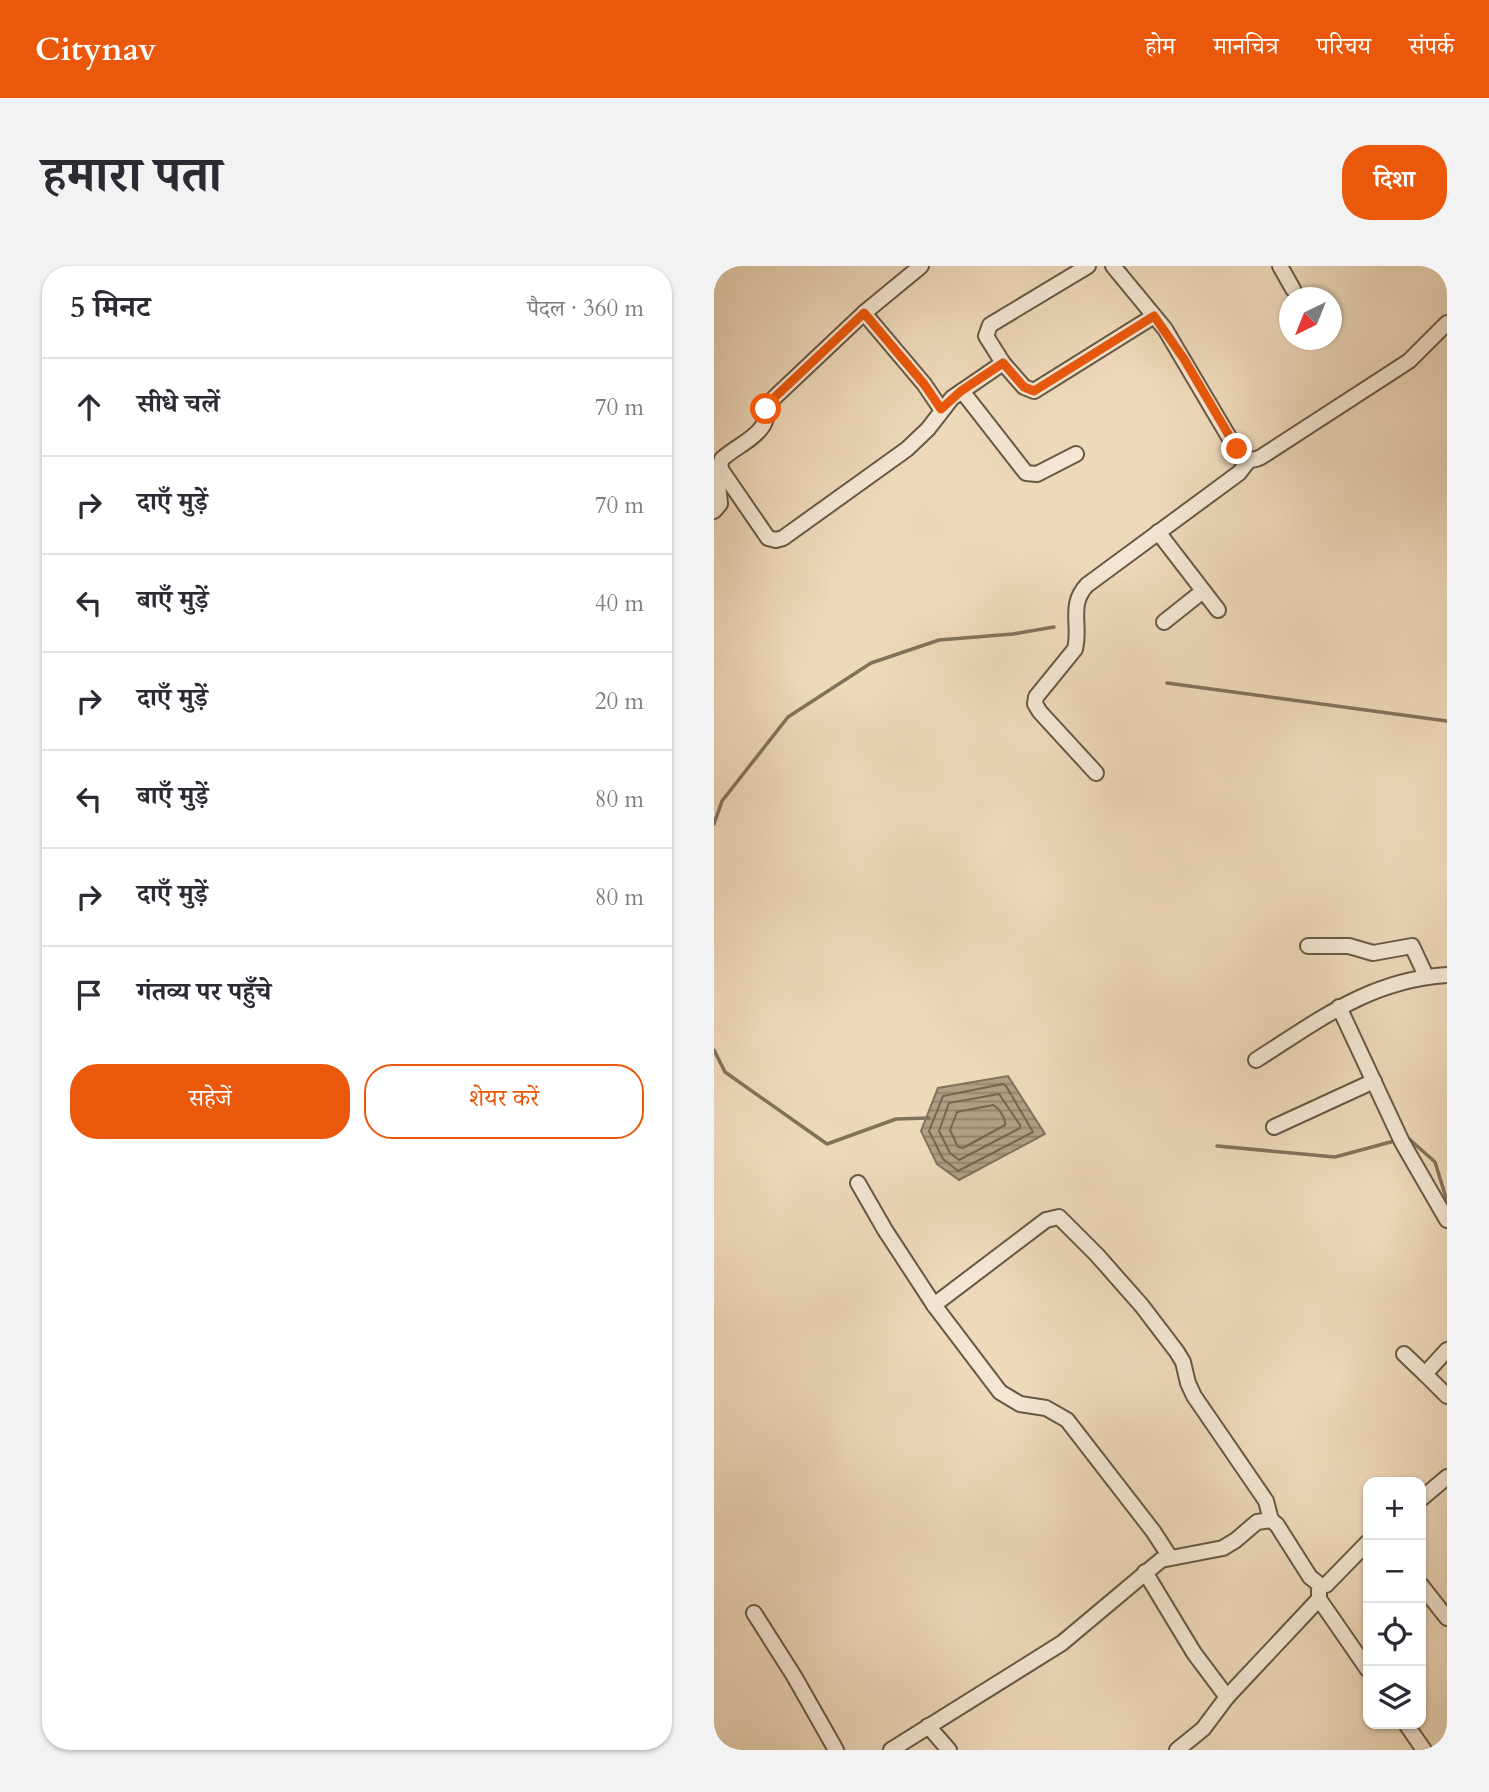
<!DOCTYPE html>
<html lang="hi">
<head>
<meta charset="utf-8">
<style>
	:root { --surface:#fff; --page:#f2f2f3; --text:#2b2b33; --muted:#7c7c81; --line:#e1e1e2; --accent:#ea580c }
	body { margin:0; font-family:Cardo,"Noto Serif Devanagari",serif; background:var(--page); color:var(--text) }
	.controls { position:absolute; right:21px; bottom:21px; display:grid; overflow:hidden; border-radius:14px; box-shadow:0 2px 5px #0004 }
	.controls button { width:63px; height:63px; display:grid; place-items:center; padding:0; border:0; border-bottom:2px solid var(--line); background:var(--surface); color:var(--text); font:35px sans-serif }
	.compass { position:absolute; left:565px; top:21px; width:63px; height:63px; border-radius:50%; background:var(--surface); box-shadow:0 2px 5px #0004; rotate:223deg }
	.stop { position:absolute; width:21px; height:21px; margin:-16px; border:5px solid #ea580c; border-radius:50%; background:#fff }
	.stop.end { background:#ea580c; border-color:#fff; box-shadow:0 2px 7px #0008 }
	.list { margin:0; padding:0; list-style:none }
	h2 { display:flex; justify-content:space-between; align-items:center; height:91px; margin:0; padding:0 28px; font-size:30px }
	h2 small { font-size:23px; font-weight:400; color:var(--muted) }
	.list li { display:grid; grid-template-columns:46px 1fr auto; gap:21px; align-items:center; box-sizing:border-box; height:98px; padding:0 28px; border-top:2px solid var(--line) }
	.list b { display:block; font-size:26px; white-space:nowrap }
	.list em { font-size:23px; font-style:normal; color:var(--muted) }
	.actions { display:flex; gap:14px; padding:21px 28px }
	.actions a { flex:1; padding:16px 0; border:2px solid var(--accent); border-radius:28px; text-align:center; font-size:24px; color:var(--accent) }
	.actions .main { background:var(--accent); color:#fff }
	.icon { flex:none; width:38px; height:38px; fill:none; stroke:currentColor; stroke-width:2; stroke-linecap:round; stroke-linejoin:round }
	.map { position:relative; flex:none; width:733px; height:1484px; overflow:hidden; border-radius:28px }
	header { display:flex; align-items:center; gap:42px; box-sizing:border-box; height:98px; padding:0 35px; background:var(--accent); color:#fff }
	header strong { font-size:33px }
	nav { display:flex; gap:38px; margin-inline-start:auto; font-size:24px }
	.intro { display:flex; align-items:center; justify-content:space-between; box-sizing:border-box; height:168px; padding:0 42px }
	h1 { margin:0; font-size:49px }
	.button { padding:18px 32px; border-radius:28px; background:var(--accent); color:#fff; font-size:24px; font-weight:700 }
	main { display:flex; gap:42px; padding:0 42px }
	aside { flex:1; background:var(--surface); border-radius:28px; box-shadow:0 2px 5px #0004 }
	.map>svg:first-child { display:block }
</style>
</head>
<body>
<header>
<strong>Citynav</strong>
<nav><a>होम</a><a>मानचित्र</a><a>परिचय</a><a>संपर्क</a></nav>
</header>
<div class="intro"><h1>हमारा पता</h1><a class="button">दिशा</a></div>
<main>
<aside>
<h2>5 मिनट<small>पैदल · 360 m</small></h2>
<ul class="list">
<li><svg class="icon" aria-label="ahead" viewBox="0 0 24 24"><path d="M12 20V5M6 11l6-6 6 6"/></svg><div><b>सीधे चलें</b></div><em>70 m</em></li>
<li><svg class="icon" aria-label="right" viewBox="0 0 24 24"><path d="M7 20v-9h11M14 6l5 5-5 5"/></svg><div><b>दाएँ मुड़ें</b></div><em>70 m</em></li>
<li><svg class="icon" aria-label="left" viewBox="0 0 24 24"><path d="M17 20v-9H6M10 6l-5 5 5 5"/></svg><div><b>बाएँ मुड़ें</b></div><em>40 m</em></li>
<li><svg class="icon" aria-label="right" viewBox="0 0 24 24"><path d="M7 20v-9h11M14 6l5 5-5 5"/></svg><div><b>दाएँ मुड़ें</b></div><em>20 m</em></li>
<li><svg class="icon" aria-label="left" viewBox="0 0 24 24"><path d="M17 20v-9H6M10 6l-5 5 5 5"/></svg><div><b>बाएँ मुड़ें</b></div><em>80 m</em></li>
<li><svg class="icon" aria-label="right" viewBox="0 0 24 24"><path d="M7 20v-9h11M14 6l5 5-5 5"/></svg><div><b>दाएँ मुड़ें</b></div><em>80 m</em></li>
<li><svg class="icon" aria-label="arrive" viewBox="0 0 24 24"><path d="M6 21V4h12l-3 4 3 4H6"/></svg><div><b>गंतव्य पर पहुँचे</b></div></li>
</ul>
<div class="actions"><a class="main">सहेजें</a><a>शेयर करें</a></div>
</aside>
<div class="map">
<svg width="733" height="1484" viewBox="0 0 733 1484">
	<defs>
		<pattern id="water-rules" width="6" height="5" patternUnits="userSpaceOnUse" patternTransform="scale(1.75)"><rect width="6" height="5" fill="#b19f85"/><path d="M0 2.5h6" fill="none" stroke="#91826c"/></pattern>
	</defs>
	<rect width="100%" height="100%" fill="#eed9bb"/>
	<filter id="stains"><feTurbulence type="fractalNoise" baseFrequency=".00286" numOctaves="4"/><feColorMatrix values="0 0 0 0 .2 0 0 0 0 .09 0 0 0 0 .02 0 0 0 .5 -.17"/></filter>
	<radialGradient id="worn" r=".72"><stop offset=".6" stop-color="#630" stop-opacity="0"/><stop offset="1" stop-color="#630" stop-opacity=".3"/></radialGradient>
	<path fill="url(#water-rules)" stroke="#82725b" stroke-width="2" d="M 294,810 L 331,868 L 245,914 L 223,898 L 207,865 L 224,822 Z"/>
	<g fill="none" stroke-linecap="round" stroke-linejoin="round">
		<g stroke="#766650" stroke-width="2">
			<path d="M 289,818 L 292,820 L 319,866 L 244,905 L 229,893 L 215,865 L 229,830 Z"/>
			<path d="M 285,828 L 306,859 L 306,862 L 245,894 L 236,887 L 225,865 L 235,837 Z"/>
			<path d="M 279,839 C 285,842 292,853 291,859 L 249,882 L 244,881 L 236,864 L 243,846 Z"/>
		</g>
		<g stroke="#82725b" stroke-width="3.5">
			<path d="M 453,417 L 733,455"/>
			<path d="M 0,558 L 8,535 L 74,451 L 157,397 L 225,374 L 299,368 L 340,361"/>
			<path d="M 0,784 L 11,806 L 113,878 L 182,853 L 215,852"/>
			<path d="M 691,872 L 693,871 L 721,896 L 733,935"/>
			<path d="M 503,880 L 621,891 L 684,874"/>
		</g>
		<g stroke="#685944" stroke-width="18">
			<g id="minor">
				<path d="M 207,0 L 150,47 L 61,131 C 49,142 56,150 48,161 C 39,174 20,182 8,193 L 6,199 L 8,205 L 54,272 L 62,274 L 69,272 L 193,183 L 214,163 L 238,132 L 289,97 L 310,121 L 320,125 L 440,50"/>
				<path d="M 399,0 L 451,63 L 522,183 C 530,193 535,197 547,191 L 695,95 L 733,57"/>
				<path d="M 566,0 L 579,23"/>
				<path d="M 150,47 L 210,118 L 227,143"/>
				<path d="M 289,97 L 272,70 L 276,59 L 374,0"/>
				<path d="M 248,125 L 312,207 L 323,208 L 362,188"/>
				<path d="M 0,245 L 6,238 L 4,216 L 6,200"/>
				<path d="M 444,266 L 504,344"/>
				<path d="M 450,356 L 489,325"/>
				<path d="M 382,507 L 326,446 L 321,438 L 322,431 L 361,383 C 367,359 354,339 373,319 L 525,207 L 535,194"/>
				<path d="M 594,680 L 635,680 L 659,687 L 698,680 L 712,710"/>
				<path d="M 625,741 L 688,876 L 733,954"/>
				<path d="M 542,794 C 605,754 656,714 733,709"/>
				<path d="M 560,861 L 660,815"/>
				<path d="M 144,917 L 171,964 L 220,1039 L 286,1126 L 306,1138 L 332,1142 L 353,1154 L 439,1265 L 456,1291"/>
				<path d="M 220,1039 L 332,954 L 345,951 L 383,989 L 428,1040 L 463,1086 L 469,1096 L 474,1117 L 480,1130 L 552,1235 L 557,1254"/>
				<path d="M 733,1084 L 711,1108 L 733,1130"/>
				<path d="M 690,1088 L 711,1108"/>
				<path d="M 707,1233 L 733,1211"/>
				<path d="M 431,1306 L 480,1387 L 513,1431 L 489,1463 L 463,1484"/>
				<path d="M 707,1319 L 733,1352"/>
				<path d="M 605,1324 L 605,1333 L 654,1404"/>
				<path d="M 40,1347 L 80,1410 L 122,1484"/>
				<path d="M 513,1431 L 605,1333"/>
				<path d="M 692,1458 L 710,1484"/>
				<path d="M 214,1460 L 235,1484"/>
				<path d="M 177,1484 L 348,1377 L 447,1294 L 509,1282 L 522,1274 L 543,1256 L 557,1254 L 563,1259 L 596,1311 L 606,1319 L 612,1319 L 654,1276"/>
				<path d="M 732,1484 L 733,1483"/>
			</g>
		</g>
		<use href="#minor" stroke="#f4e6d3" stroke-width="14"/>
	</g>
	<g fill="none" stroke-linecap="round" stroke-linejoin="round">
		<path stroke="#ea580c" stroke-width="9" d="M 52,143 L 61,131 L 150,47 L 210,118 L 227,143 L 247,125 L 289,97 L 310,121 L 320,125 L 440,50 L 470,93 L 523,183"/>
	</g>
	<rect width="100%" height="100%" filter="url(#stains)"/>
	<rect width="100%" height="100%" fill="url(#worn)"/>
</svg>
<div class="controls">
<button>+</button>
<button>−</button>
<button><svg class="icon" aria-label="locate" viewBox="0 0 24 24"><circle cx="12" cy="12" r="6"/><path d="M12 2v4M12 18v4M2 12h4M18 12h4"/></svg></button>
<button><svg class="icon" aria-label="layers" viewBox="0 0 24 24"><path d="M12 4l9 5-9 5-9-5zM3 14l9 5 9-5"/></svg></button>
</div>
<svg class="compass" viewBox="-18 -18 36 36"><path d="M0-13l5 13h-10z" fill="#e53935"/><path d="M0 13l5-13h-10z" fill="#7c7c81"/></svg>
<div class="stop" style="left:52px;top:143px"></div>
<div class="stop end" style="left:523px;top:183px"></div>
</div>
</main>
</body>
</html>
